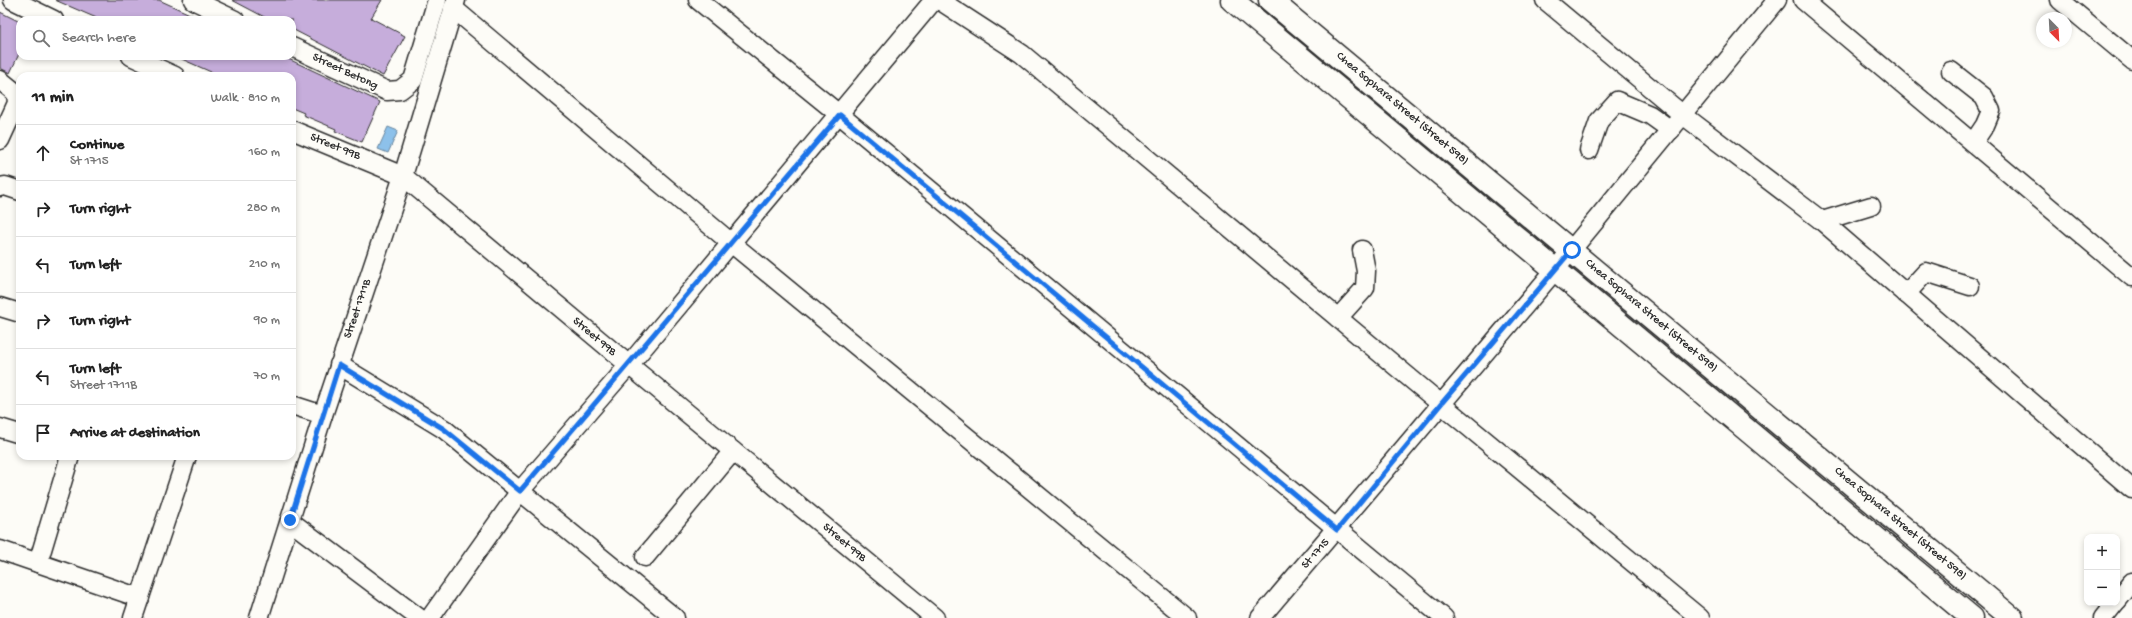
<!DOCTYPE html>
<html lang="en">
<head>
<meta charset="utf-8">
<style>
	:root { --surface:#fff; --page:#f6f6f6; --text:#222; --muted:#767676; --line:#e0e0e0 }
	body { margin:0; font-family:"Gochi Hand",sans-serif; background:var(--page); color:var(--text) }
	.controls { position:absolute; right:12px; bottom:12px; display:grid; overflow:hidden; border-radius:8px; box-shadow:0 2px 6px #0003 }
	.controls button { width:36px; height:36px; display:grid; place-items:center; padding:0; border:0; border-bottom:1px solid var(--line); background:var(--surface); color:var(--text); font:20px sans-serif }
	.compass { position:absolute; left:2036px; top:12px; width:36px; height:36px; border-radius:50%; background:var(--surface); box-shadow:0 2px 6px #0003; rotate:156deg }
	.stop { position:absolute; width:12px; height:12px; margin:-9px; border:3px solid #1a73e8; border-radius:50%; background:#fff }
	.stop.end { background:#1a73e8; border-color:#fff; box-shadow:0 1px 4px #0008 }
	.list { margin:0; padding:0; list-style:none }
	h2 { display:flex; justify-content:space-between; align-items:center; height:52px; margin:0; padding:0 16px; font-size:17px }
	h2 small { font-size:13px; font-weight:400; color:var(--muted) }
	.list li { display:grid; grid-template-columns:26px 1fr auto; gap:12px; align-items:center; box-sizing:border-box; height:56px; padding:0 16px; border-top:1px solid var(--line) }
	.list b { display:block; font-size:15px; white-space:nowrap }
	.list p { margin:0; font-size:13px; white-space:nowrap; color:var(--muted) }
	.list em { font-size:13px; font-style:normal; color:var(--muted) }
	.icon { flex:none; width:22px; height:22px; fill:none; stroke:currentColor; stroke-width:2; stroke-linecap:round; stroke-linejoin:round }
	.map { position:relative; flex:none; width:2132px; height:618px; overflow:hidden }
	.search { position:absolute; background:var(--surface); box-shadow:0 2px 6px #0003; left:16px; top:16px; width:280px; height:44px; display:flex; align-items:center; gap:10px; box-sizing:border-box; padding:0 14px; border-radius:12px; color:var(--muted); font-size:15px }
	.panel { position:absolute; background:var(--surface); box-shadow:0 2px 6px #0003; left:16px; top:72px; width:280px; height:388px; border-radius:12px }
	.map>svg:first-child { display:block }
</style>
</head>
<body>
<div class="map">
<svg width="2132" height="618" viewBox="0 0 2132 618">
	<rect width="100%" height="100%" fill="#fdfcf7"/>
	<filter id="ink" filterUnits="userSpaceOnUse"><feTurbulence type="fractalNoise" baseFrequency=".025" numOctaves="2"/><feDisplacementMap in="SourceGraphic" scale="8" xChannelSelector="R" yChannelSelector="G"/><feConvolveMatrix kernelMatrix="1 2 1 2 8 2 1 2 1" color-interpolation-filters="sRGB"/></filter>
	<g filter="url(#ink)">
		<path fill="#8dc1ea" stroke="#66859e" d="M 388,127 L 398,131 L 388,153 L 378,149 Z"/>
		<g fill="#c6addb" stroke="#2b2b2b">
			<path d="M 55,0 L 159,0 L 203,20 L 101,20 Z"/>
			<path d="M 232,0 L 382,0 L 371,18 L 405,36 L 383,76 L 292,29 L 292,20 L 270,20 Z"/>
			<path d="M 0,12 L 20,22 L 20,52 L 10,73 L 0,68 Z"/>
			<path d="M 175,56 L 282,56 L 380,102 L 362,142 L 335,131 L 336,129 L 303,115 L 304,113 L 292,108 L 292,76 L 220,76 Z"/>
		</g>
		<g fill="none" stroke-linecap="round" stroke-linejoin="round">
			<g stroke="#2b2b2b" stroke-width="21">
				<g id="minor">
					<path d="M 13,0 L 54,20"/>
					<path d="M 193,0 L 235,20"/>
					<path d="M 698,0 L 840,115 L 1444,618"/>
					<path d="M 939,0 L 1022,54 L 1441,404 L 1700,618"/>
					<path d="M 1545,0 L 1683,115 L 1822,221 L 2132,489"/>
					<path d="M 1803,0 L 2132,277"/>
					<path d="M 2060,0 L 2132,60"/>
					<path d="M 453,8 L 730,242 L 1187,618"/>
					<path d="M 292,47 L 387,91 L 400,90 L 413,80 L 437,0"/>
					<path d="M 131,56 L 175,76"/>
					<path d="M 1951,71 L 1984,97 L 1991,111 L 1985,125 L 1973,143"/>
					<path d="M 0,80 L 16,93 L 17,103 L 0,140"/>
					<path d="M 292,130 L 403,176 L 629,365 L 935,618"/>
					<path d="M 1589,150 L 1599,121 L 1617,101 L 1650,115 L 1671,130"/>
					<path d="M 0,187 L 5,186 L 20,191"/>
					<path d="M 1822,221 L 1871,206"/>
					<path d="M 1906,294 L 1926,272 L 1970,286"/>
					<path d="M 0,307 L 20,313"/>
					<path d="M 1338,318 L 1365,288 L 1366,271 L 1362,250"/>
					<path d="M 339,365 L 444,429 L 675,618"/>
					<path d="M 292,405 L 323,415"/>
					<path d="M 0,428 L 20,434"/>
					<path d="M 290,521 L 419,618"/>
					<path d="M 0,550 L 38,563 L 70,456"/>
					<path d="M 645,557 L 733,451"/>
					<path d="M 38,563 L 140,598"/>
					<path d="M 2117,601 L 2132,582"/>
					<path d="M 133,618 L 187,456"/>
					<path d="M 259,618 L 323,415 L 403,176 L 456,0"/>
					<path d="M 430,618 L 520,491 L 629,365 L 934,0"/>
					<path d="M 1260,618 L 1555,270 L 1777,0"/>
					<path d="M 2103,618 L 2115,603"/>
				</g>
			</g>
			<g stroke="#2b2b2b" stroke-width="25">
				<g id="major">
					<path d="M 1232,0 L 1972,618"/>
					<path d="M 1270,0 L 2012,618"/>
				</g>
			</g>
			<use href="#minor" stroke="#fdfcf7" stroke-width="18"/>
			<use href="#major" stroke="#fdfcf7" stroke-width="22"/>
		</g>
	</g>
	<g fill="none" stroke-linecap="round" stroke-linejoin="round" filter="url(#ink)">
		<path stroke="#1a73e8" stroke-width="5" d="M 290,520 L 339,365 L 444,429 L 520,491 C 628,366 733,239 840,115 L 1337,530 L 1441,404 L 1572,250"/>
	</g>
	<g text-anchor="middle" dominant-baseline="central" stroke-width="4" stroke-linejoin="round" paint-order="stroke">
		<g font-size="12" fill="#2b2b2b" stroke="#fdfcf7">
			<text transform="translate(345 72) rotate(25)">Street Betong</text>
			<text transform="translate(1402 109) rotate(40)">Chea Sophara Street (Street 598)</text>
			<text transform="translate(335 147) rotate(22)">Street 99B</text>
			<text transform="translate(358 309) rotate(-71)">Street 1711B</text>
			<text transform="translate(1651 316) rotate(40)">Chea Sophara Street (Street 598)</text>
			<text transform="translate(594 337) rotate(40)">Street 99B</text>
			<text transform="translate(1900 524) rotate(40)">Chea Sophara Street (Street 598)</text>
			<text transform="translate(844 543) rotate(40)">Street 99B</text>
			<text transform="translate(1316 554) rotate(-49)">St 1715</text>
		</g>
	</g>
</svg>
<div class="controls">
<button>+</button>
<button>−</button>
</div>
<svg class="compass" viewBox="-18 -18 36 36"><path d="M0-13l5 13h-10z" fill="#e53935"/><path d="M0 13l5-13h-10z" fill="#767676"/></svg>
<div class="stop" style="left:1572px;top:250px"></div>
<div class="stop end" style="left:290px;top:520px"></div>
<div class="search"><svg class="icon" aria-label="search" viewBox="0 0 24 24"><circle cx="10" cy="10" r="6"/><path d="M15 15l6 6"/></svg>Search here</div>
<section class="panel">
<h2>11 min<small>Walk · 810 m</small></h2>
<ul class="list">
<li><svg class="icon" aria-label="ahead" viewBox="0 0 24 24"><path d="M12 20V5M6 11l6-6 6 6"/></svg><div><b>Continue</b><p>St 1715</p></div><em>160 m</em></li>
<li><svg class="icon" aria-label="right" viewBox="0 0 24 24"><path d="M7 20v-9h11M14 6l5 5-5 5"/></svg><div><b>Turn right</b></div><em>280 m</em></li>
<li><svg class="icon" aria-label="left" viewBox="0 0 24 24"><path d="M17 20v-9H6M10 6l-5 5 5 5"/></svg><div><b>Turn left</b></div><em>210 m</em></li>
<li><svg class="icon" aria-label="right" viewBox="0 0 24 24"><path d="M7 20v-9h11M14 6l5 5-5 5"/></svg><div><b>Turn right</b></div><em>90 m</em></li>
<li><svg class="icon" aria-label="left" viewBox="0 0 24 24"><path d="M17 20v-9H6M10 6l-5 5 5 5"/></svg><div><b>Turn left</b><p>Street 1711B</p></div><em>70 m</em></li>
<li><svg class="icon" aria-label="arrive" viewBox="0 0 24 24"><path d="M6 21V4h12l-3 4 3 4H6"/></svg><div><b>Arrive at destination</b></div></li>
</ul>
</section>
</div>
</body>
</html>
